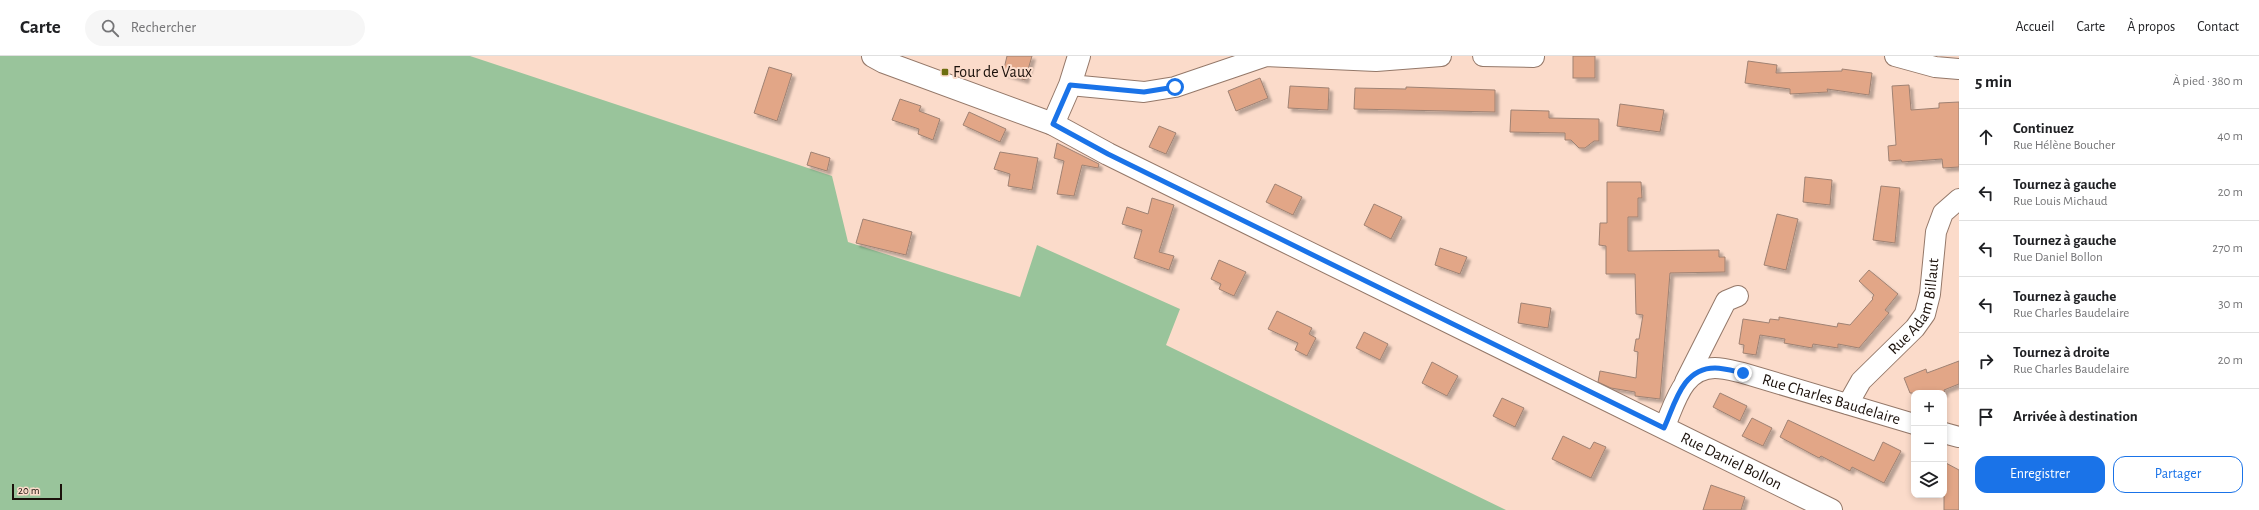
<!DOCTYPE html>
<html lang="fr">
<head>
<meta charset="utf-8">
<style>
	:root { --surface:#fff; --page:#f6f6f6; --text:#202124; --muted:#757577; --line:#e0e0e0; --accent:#1a73e8 }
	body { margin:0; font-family:"Alegreya Sans",sans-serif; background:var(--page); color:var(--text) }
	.controls { position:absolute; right:12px; bottom:12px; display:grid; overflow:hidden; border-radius:8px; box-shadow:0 2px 6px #0003 }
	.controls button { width:36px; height:36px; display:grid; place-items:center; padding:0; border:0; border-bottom:1px solid var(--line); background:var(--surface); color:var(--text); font:20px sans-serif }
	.scale { position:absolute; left:12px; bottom:10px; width:50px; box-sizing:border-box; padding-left:4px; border:2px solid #1b110b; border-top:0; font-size:11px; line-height:14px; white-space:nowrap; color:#1b110b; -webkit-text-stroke:3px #fbdbca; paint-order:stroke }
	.stop { position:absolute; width:12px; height:12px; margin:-9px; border:3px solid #1a73e8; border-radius:50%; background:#fff }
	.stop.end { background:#1a73e8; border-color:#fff; box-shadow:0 1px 4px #0008 }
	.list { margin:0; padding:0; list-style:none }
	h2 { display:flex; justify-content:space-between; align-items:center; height:52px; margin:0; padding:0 16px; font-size:17px }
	h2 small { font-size:13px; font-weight:400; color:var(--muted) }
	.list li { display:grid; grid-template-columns:26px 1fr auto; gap:12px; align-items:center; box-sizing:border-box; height:56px; padding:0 16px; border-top:1px solid var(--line) }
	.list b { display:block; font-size:15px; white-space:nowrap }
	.list p { margin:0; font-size:13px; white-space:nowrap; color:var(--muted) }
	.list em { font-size:13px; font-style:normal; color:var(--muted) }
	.actions { display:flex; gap:8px; padding:12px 16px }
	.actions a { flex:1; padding:9px 0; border:1px solid var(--accent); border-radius:12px; text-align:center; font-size:14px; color:var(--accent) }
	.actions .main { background:var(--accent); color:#fff }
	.icon { flex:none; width:22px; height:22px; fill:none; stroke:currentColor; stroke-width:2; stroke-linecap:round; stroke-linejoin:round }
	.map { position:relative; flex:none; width:1959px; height:454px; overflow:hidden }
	header { display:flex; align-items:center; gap:24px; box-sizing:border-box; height:56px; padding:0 20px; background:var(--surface); border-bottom:1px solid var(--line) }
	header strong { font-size:19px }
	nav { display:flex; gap:22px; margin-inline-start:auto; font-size:14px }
	.search { width:280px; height:36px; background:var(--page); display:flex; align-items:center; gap:10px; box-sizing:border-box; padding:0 14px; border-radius:22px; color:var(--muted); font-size:15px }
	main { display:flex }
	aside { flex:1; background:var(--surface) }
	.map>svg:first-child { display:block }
</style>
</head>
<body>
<header>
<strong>Carte</strong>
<div class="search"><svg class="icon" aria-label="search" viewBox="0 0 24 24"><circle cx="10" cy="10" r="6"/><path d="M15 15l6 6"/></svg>Rechercher</div>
<nav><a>Accueil</a><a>Carte</a><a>À propos</a><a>Contact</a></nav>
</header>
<main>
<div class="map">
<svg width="1959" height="454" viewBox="0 0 1959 454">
	<defs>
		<filter id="shadow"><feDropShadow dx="3.5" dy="3.5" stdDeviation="1" flood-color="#0004"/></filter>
	</defs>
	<rect width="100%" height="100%" fill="#fbdbca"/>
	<path fill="#99c49b" d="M 0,0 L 470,0 L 832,120 L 848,186 L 1020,241 L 1037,189 L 1180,253 L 1166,289 L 1506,454 L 0,454 Z"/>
	<g fill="#e2a687" stroke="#9f8273" filter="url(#shadow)">
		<path d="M 1007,0 L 1032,0 L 1025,24 L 1003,17 Z"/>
		<rect x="1573" y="0" width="22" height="22"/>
		<path d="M 1748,5 L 1777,9 L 1776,17 L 1842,15 L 1842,13 L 1872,17 L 1869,39 L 1827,33 L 1828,36 L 1790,38 L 1790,33 L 1745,27 Z"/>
		<path d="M 769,11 L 792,18 L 777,65 L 754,57 Z"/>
		<path d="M 1260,22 L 1268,42 L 1236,55 L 1228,35 Z"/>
		<path d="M 1909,29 L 1911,54 L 1939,52 L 1939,47 L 1959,46 L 1959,111 L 1943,112 L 1942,103 L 1902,106 L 1901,104 L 1889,105 L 1888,90 L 1896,89 L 1892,30 Z"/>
		<path d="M 1290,30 L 1329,32 L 1328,54 L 1288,52 Z"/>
		<path d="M 1406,31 L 1495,34 L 1495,56 L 1354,53 L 1355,32 L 1406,33 Z"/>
		<path d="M 900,43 L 921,50 L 919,55 L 940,63 L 933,84 L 918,78 L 919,73 L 892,64 Z"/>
		<path d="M 1620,48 L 1664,54 L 1660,76 L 1617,70 Z"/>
		<path d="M 1511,54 L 1549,55 L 1549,62 L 1599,63 L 1599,85 L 1594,85 L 1585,92 L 1579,92 L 1571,84 L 1565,84 L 1565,77 L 1510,76 Z"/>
		<path d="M 969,56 L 1006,73 L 1000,86 L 963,69 Z"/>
		<path d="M 1159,70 L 1176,77 L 1166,98 L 1149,91 Z"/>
		<path d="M 1057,87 L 1099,108 L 1098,112 L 1082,109 L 1074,140 L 1057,138 L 1064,105 L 1054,102 Z"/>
		<path d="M 811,96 L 830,102 L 827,115 L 807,109 Z"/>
		<path d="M 1000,96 L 1038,102 L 1032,134 L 1008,130 L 1010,118 L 994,113 Z"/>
		<path d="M 1805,121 L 1832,124 L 1830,149 L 1803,146 Z"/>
		<path d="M 1607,126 L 1641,126 L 1642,142 L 1638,142 L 1638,161 L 1628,161 L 1628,195 L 1719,194 L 1719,201 L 1725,201 L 1725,216 L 1670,217 L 1660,343 L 1635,340 L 1635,336 L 1611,332 L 1598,326 L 1600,315 L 1636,322 L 1638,296 L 1634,295 L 1636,283 L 1639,283 L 1643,259 L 1636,258 L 1635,218 L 1606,218 L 1606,190 L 1599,189 L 1600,167 L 1607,167 Z"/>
		<path d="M 1275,128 L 1302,141 L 1293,159 L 1266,146 Z"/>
		<path d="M 1881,130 L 1900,132 L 1895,187 L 1873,184 Z"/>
		<path d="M 1152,142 L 1174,149 L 1159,196 L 1174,200 L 1169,214 L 1134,202 L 1142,174 L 1122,168 L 1127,151 L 1148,158 Z"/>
		<path d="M 1374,148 L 1402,161 L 1391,183 L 1364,169 Z"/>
		<path d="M 1777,158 L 1798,163 L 1786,214 L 1764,209 Z"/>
		<path d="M 863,163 L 912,176 L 906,199 L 856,187 Z"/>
		<path d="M 1440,192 L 1467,201 L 1460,218 L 1435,209 Z"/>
		<path d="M 1219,204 L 1246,216 L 1234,240 L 1219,233 L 1221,228 L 1211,223 Z"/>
		<path d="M 1869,214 L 1898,238 L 1885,254 L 1889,257 L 1859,292 L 1838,288 L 1838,292 L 1813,288 L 1812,292 L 1784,287 L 1785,283 L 1760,279 L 1756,299 L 1743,297 L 1744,289 L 1739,288 L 1743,263 L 1769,267 L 1770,263 L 1779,264 L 1779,261 L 1837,271 L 1838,267 L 1850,269 L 1873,243 L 1872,242 L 1874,239 L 1859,225 Z"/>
		<path d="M 1521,247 L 1551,252 L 1548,272 L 1518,267 Z"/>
		<path d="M 1277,255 L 1312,272 L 1309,278 L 1316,282 L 1307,300 L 1295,294 L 1298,287 L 1268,273 Z"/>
		<path d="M 1364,276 L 1388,288 L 1380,304 L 1356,292 Z"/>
		<path d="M 1959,305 L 1959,328 L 1944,334 L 1945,337 L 1910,337 L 1904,322 L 1926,313 L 1927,317 Z"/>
		<path d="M 1432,306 L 1458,320 L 1447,340 L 1422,327 Z"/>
		<path d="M 1720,337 L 1747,350 L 1740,365 L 1713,351 Z"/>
		<path d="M 1502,342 L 1524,352 L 1515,371 L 1493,360 Z"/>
		<path d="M 1752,362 L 1772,372 L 1763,390 L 1742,380 Z"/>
		<path d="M 1788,364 L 1874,405 L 1883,386 L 1901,395 L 1884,427 L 1852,411 L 1850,415 L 1821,400 L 1819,402 L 1780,381 Z"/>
		<path d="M 1563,380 L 1590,393 L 1594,386 L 1606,391 L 1591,422 L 1552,403 Z"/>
		<path d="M 1944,406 L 1959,414 L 1959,454 L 1944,454 Z"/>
		<path d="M 1711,429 L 1745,441 L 1741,454 L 1703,454 Z"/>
	</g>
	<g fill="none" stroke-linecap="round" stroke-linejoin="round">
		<g stroke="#947869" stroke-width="22">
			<g id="street">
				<path d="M 1483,0 L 1534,1"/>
				<path d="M 1895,0 L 1935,11 L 1959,13"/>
				<path d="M 1070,29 L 1144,36 L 1175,31 L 1266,0 L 1376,5 L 1441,0"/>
				<path d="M 1685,326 L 1726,245 L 1738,240"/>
				<path id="s1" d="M 1848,348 L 1861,325 L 1915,272 L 1925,258 L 1930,238 L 1936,176 L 1943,157 L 1959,143"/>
				<path id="s2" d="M 1664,372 C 1675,348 1682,312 1715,312 C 1724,312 1734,315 1743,317 L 1914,368"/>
				<path d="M 1944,377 L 1959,381"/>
			</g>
		</g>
		<g stroke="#947869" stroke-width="24">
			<g id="secondary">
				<path id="s3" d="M 873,0 L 884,6 L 1053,68 L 1108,98 L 1831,454"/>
				<path d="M 1053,68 L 1070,29 L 1079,0"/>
			</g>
		</g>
		<use href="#street" stroke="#fff" stroke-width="20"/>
		<use href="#secondary" stroke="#fff" stroke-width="22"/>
	</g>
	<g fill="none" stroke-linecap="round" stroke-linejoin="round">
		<path stroke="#1a73e8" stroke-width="5" d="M 1175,31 L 1144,36 L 1070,29 L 1053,68 L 1108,98 L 1664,372 C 1675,348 1682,312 1715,312 C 1724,312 1734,315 1743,317"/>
	</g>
	<rect fill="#6e6e10" stroke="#fbdbca" stroke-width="1.5" x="941" y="12" width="8" height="8" rx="2"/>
	<g text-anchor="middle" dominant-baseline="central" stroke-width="4" stroke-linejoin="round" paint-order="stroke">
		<g font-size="16" fill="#1b110b" stroke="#fbdbca" text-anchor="start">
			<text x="953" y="16">Four de Vaux</text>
		</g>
		<g font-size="16" fill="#1b110b" stroke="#fbdbca">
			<text stroke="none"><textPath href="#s1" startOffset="122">Rue Adam Billaut</textPath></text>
			<text stroke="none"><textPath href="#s2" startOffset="205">Rue Charles Baudelaire</textPath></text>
			<text stroke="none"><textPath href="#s3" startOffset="950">Rue Daniel Bollon</textPath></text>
		</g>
	</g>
</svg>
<div class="controls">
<button>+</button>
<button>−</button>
<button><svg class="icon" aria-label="layers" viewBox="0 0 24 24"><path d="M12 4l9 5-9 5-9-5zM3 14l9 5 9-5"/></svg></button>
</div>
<div class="scale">20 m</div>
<div class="stop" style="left:1175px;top:31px"></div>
<div class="stop end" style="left:1743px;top:317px"></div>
</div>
<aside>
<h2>5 min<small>À pied · 380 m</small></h2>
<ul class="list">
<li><svg class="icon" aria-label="ahead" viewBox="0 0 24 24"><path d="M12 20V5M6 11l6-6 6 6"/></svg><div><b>Continuez</b><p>Rue Hélène Boucher</p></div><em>40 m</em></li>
<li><svg class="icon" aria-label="left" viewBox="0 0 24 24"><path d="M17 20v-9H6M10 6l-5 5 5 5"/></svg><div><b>Tournez à gauche</b><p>Rue Louis Michaud</p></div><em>20 m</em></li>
<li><svg class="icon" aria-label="left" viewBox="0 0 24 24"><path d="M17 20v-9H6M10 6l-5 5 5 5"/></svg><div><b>Tournez à gauche</b><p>Rue Daniel Bollon</p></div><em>270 m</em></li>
<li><svg class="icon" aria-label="left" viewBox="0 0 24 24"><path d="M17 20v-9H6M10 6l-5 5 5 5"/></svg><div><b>Tournez à gauche</b><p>Rue Charles Baudelaire</p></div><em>30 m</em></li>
<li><svg class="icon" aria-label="right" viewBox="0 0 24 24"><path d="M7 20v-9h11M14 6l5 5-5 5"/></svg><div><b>Tournez à droite</b><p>Rue Charles Baudelaire</p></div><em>20 m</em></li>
<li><svg class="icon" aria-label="arrive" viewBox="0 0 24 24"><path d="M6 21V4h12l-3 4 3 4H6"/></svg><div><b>Arrivée à destination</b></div></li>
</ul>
<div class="actions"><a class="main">Enregistrer</a><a>Partager</a></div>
</aside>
</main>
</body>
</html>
